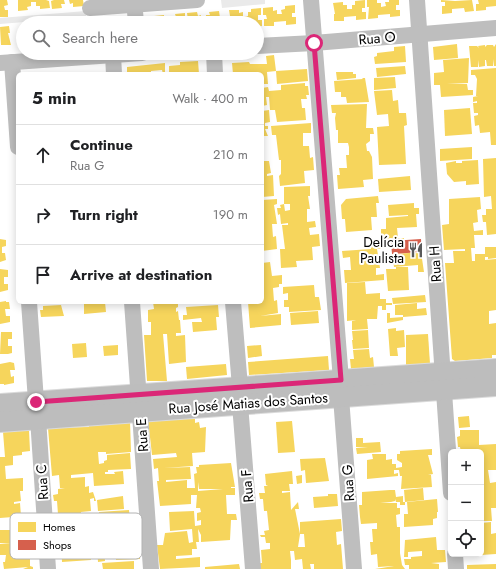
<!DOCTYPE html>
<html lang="en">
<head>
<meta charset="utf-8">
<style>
	:root { --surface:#fff; --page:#f6f6f6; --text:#202124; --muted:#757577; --line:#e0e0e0 }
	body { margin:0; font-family:Jost,sans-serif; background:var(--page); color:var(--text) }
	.controls { position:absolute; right:12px; bottom:12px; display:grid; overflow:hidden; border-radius:6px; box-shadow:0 2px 10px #0003 }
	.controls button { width:36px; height:36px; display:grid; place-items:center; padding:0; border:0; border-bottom:1px solid var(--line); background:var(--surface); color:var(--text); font:20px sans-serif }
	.stop { position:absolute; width:12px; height:12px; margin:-9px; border:3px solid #db2777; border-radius:50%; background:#fff }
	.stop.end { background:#db2777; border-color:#fff; box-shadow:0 1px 4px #0008 }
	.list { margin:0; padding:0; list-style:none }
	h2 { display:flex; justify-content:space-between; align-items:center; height:52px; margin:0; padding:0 16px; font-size:17px }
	h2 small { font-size:13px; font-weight:400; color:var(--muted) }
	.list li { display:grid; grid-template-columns:26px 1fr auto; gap:12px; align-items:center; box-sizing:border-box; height:60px; padding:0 16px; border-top:1px solid var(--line) }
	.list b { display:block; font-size:15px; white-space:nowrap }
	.list p { margin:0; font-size:13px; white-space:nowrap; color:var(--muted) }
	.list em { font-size:13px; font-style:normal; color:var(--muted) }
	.icon { flex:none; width:22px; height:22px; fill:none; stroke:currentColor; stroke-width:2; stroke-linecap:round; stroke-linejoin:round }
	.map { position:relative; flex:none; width:496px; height:569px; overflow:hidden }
	.search { position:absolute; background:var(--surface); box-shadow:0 2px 10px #0003; left:16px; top:16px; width:248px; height:44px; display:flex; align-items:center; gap:10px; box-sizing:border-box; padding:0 14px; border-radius:22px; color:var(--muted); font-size:15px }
	.panel { position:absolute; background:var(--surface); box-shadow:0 2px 10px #0003; left:16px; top:72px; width:248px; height:232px; border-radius:6px }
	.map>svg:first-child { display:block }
</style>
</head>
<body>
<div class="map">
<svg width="496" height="569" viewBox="0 0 496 569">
	<rect width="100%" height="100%" fill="#fff"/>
	<g fill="#eaeaea">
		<path d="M 221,0 L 265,0 L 265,4 L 222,8 Z"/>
		<path d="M 86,11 L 86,17 L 0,24 L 0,18 Z"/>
	</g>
	<g fill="#f6d55c" fill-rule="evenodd">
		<path d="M 0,0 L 7,0 L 8,5 L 4,6 L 5,10 L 8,10 L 8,17 L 0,17 Z"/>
		<path d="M 18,0 L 46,0 L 49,1 L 50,8 L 40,9 L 40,6 L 36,6 L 36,2 L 31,2 L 31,6 L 27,7 L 28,10 L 18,11 Z"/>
		<path d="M 54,0 L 64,0 L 65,4 L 61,4 L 62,8 L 52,9 L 51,1 Z"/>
		<path d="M 69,0 L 83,0 L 84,6 L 73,7 L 73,3 L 70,4 Z"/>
		<path d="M 365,0 L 365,8 L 362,8 L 362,12 L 366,12 L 366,19 L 356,20 L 356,16 L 344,17 L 344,21 L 334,21 L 334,14 L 335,14 L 333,3 L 343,2 L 343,5 L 347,5 L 347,9 L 352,9 L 352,5 L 355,5 L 355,1 Z"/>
		<path d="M 367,0 L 377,0 L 377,3 L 381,3 L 381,7 L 386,6 L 385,2 L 389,2 L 389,0 L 399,0 L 399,5 L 396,5 L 396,10 L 400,10 L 400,16 L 390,17 L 390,14 L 378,15 L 378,18 L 368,19 L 369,7 L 367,7 Z"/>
		<path d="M 441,0 L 455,1 L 472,0 L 474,11 L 465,12 L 464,8 L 452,9 L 452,13 L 442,14 L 442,6 L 445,6 L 445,2 L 441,2 Z"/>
		<path d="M 478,0 L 496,0 L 496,6 L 486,7 L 486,10 L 476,11 L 476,4 L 479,4 Z"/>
		<path d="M 295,5 L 295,13 L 292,13 L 292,17 L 296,17 L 296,24 L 286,25 L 286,21 L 274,22 L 274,26 L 264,26 L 264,19 L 267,19 L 266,15 L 263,15 L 263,8 L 273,7 L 273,11 L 277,10 L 277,14 L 282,14 L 281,10 L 285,9 L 285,6 Z"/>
		<path d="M 261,8 L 261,15 L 258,15 L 258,20 L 262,20 L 262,26 L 257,27 L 257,23 L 227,23 L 231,22 L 229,10 L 239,10 L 239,13 L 243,12 L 243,17 L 248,16 L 248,12 L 251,12 L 251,9 Z"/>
		<path d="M 219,11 L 220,18 L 216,19 L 217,23 L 189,23 L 188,20 L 187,13 L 197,12 L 198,16 L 201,15 L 201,20 L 206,19 L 206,15 L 210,15 L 209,12 Z"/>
		<path d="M 185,13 L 185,23 L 173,23 L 172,18 L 176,17 L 175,14 Z"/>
		<path d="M 164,15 L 164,18 L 167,18 L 168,23 L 154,23 L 154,16 Z"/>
		<path d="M 9,26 L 10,33 L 8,33 L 11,45 L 1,45 L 0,27 Z"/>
		<path d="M 457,44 L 458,58 L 434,60 L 433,47 Z"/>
		<path d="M 496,44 L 496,66 L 494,66 L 494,59 L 493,66 L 487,66 L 486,60 L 485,60 L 485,66 L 479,67 L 478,60 L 478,67 L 471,67 L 469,46 L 477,46 L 479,48 L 478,46 L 485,45 L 485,47 L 487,45 L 493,45 L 494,47 Z"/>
		<path d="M 405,46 L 406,62 L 375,64 L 374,57 L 377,56 L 377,53 L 394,51 L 394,47 Z"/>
		<path d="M 274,55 L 276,71 L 267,72 L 268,84 L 262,84 L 262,74 L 233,74 L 232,63 L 249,62 L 250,64 L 267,64 L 266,56 Z"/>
		<path d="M 469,58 L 468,83 L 447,84 L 467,84 L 468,90 L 473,90 L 473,95 L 441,97 L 440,85 L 434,85 L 434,73 L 444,72 L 443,60 Z"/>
		<path d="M 198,61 L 199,74 L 169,74 L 169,66 L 180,65 L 180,62 Z"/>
		<path d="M 165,63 L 165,74 L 163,74 L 162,70 L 151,71 L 151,74 L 127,74 L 127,67 Z"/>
		<path d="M 405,66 L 406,74 L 377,77 L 376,68 Z"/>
		<path d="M 496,68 L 496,145 L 491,145 L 490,132 L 480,133 L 479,125 L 475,126 L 474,116 L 478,115 L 478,113 L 474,113 L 473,103 L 477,103 L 477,101 L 473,102 L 473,97 L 478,96 L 476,96 L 477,79 L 475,75 L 471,75 L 471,70 Z"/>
		<path d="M 307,69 L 308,81 L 277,84 L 276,71 Z"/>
		<path d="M 336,72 L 353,72 L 353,74 L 356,74 L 356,78 L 337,80 Z"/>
		<path d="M 395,77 L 396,88 L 374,90 L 374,78 Z"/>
		<path d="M 362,78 L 365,78 L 369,102 L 347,103 L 346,97 L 341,97 L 341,92 L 335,92 L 334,81 L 363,79 Z"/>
		<path d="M 305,83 L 305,86 L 308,86 L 309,95 L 306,95 L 307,99 L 301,99 L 302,108 L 305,108 L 306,120 L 277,122 L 275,110 L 270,110 L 269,97 L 266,97 L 267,105 L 262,106 L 262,88 L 268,87 L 269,91 L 281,90 L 281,85 Z"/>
		<path d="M 392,90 L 393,101 L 398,100 L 399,113 L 406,113 L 407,125 L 404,126 L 406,164 L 379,165 L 377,127 L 389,126 L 388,114 L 377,115 L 374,91 Z"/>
		<path d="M 367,104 L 366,128 L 373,128 L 374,134 L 370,134 L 370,141 L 366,144 L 367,151 L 369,151 L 372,157 L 373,179 L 363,180 L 364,187 L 338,189 L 337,175 L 340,175 L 339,168 L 347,168 L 346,155 L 349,155 L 349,147 L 348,143 L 338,143 L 338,130 L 336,130 L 335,118 L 336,113 L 332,113 L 331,105 Z"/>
		<path d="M 470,108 L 472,134 L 445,136 L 444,110 Z"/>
		<path d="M 269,110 L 270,122 L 265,123 L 265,126 L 268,126 L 268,129 L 265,129 L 268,136 L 262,136 L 262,111 Z"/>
		<path d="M 311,123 L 311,133 L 303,133 L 303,146 L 309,146 L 310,158 L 313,157 L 314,170 L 304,171 L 305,183 L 280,186 L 279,176 L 281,174 L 281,160 L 279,160 L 276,135 L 272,135 L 271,126 Z"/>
		<path d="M 472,147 L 472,159 L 440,161 L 440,149 Z"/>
		<path d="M 262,154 L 264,161 L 269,161 L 271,173 L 267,174 L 267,176 L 273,175 L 274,196 L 262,197 Z"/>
		<path d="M 496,158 L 496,234 L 487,235 L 486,222 L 483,222 L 482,215 L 486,215 L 486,209 L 492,209 L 491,196 L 484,197 L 483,159 Z"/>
		<path d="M 478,160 L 479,184 L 466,185 L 466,181 L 454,182 L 447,174 L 446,163 L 456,161 L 456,163 L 462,163 L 462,161 Z"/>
		<path d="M 410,176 L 411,190 L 379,192 L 378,179 Z"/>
		<path d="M 310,186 L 310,196 L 308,196 L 310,209 L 307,209 L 307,222 L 315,221 L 316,227 L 309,228 L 310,235 L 319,234 L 320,246 L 312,247 L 313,260 L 296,261 L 297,267 L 281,268 L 280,249 L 285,249 L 282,225 L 288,225 L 288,223 L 281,224 L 280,214 L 278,215 L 277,208 L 281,208 L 280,205 L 284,204 L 285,211 L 290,210 L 290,204 L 284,204 L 284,187 Z"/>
		<path d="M 378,196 L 379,203 L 376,203 L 377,217 L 371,217 L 372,230 L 346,232 L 345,219 L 342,219 L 341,205 L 346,199 Z"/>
		<path d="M 480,197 L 481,209 L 477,210 L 478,222 L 473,223 L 474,231 L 483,230 L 483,235 L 474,235 L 475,248 L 471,248 L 472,261 L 475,261 L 475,254 L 485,254 L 485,247 L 496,247 L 496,258 L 488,259 L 488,257 L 485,257 L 485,260 L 496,259 L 496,310 L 489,311 L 489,324 L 496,323 L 496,355 L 492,355 L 492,358 L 455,361 L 452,359 L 445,263 L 454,263 L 453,251 L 465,251 L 465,249 L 444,250 L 442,225 L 449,224 L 449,199 Z"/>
		<path d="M 277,199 L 277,204 L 274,205 L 277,224 L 272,224 L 273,237 L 276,236 L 277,249 L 262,251 L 262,200 Z"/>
		<path d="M 414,203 L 414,208 L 419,208 L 419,214 L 416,214 L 417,227 L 397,228 L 398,238 L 404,238 L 404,240 L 381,242 L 381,229 L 386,229 L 386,218 L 408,216 L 408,215 L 389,216 L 388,205 Z"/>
		<path d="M 0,239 L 6,240 L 6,246 L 2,247 L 2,253 L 5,253 L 6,260 L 0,262 Z"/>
		<path d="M 381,242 L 382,249 L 377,249 L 380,268 L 376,268 L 376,275 L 384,274 L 384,280 L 345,283 L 344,270 L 351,270 L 350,257 L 343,258 L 342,251 L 371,249 L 370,243 Z"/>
		<path d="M 421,252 L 424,272 L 418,272 L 418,265 L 394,267 L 393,259 L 383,260 L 383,255 Z"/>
		<path d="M 270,262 L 272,276 L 282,275 L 282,284 L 279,284 L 279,287 L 273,288 L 274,301 L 277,300 L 278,313 L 260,316 L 281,314 L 281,325 L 250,328 L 248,302 L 262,302 L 262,263 Z"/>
		<path d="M 396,267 L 408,267 L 409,290 L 388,291 L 386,269 L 396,269 Z"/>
		<path d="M 0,269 L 8,270 L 8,277 L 4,277 L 4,284 L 8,284 L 8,290 L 0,292 Z"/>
		<path d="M 365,282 L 366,294 L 380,293 L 380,299 L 386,299 L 386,303 L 392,303 L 392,305 L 386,305 L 386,310 L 382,310 L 382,306 L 378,306 L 377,319 L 367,319 L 368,329 L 352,330 L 352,321 L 356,320 L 347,321 L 347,283 Z"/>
		<path d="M 314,285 L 315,297 L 319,297 L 321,310 L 289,312 L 289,307 L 284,307 L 284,300 L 288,300 L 288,293 L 283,294 L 283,287 Z"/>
		<path d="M 425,295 L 426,302 L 393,304 L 392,298 Z"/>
		<path d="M 6,301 L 6,302 L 9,302 L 10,309 L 5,309 L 6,316 L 10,316 L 10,322 L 0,324 L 0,302 Z"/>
		<path d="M 84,302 L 105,302 L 106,312 L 84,314 Z"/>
		<path d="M 153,302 L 178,302 L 178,307 L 176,308 L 176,312 L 178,311 L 179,320 L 180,320 L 181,333 L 176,333 L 176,336 L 185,335 L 186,362 L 169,364 L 167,334 L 163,334 L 167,381 L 147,381 L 144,335 L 151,335 L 151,322 L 148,322 L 148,310 L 154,309 Z"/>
		<path d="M 417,303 L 417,309 L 426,308 L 427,315 L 403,317 L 403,320 L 387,323 L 387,313 L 390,313 L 390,318 L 403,317 L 403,315 L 395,315 L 395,305 Z"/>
		<path d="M 61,305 L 64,316 L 41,317 L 40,310 L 43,310 L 43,306 Z"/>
		<path d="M 218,305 L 219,317 L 216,317 L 217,330 L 193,332 L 192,322 L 202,322 L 201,318 L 183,320 L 183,315 L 187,315 L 186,307 Z"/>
		<path d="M 318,311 L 319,323 L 291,325 L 290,313 Z"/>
		<path d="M 396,328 L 396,331 L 404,330 L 405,347 L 397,348 L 398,356 L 390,356 L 388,329 Z"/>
		<path d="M 368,330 L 369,348 L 353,349 L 352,340 L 363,340 L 353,340 L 352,331 Z"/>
		<path d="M 1,332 L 12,332 L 12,339 L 8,339 L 8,346 L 12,346 L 12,353 L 8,354 L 0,354 Z"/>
		<path d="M 428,334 L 430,364 L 406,366 L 406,335 Z"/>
		<path d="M 86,343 L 87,357 L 73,358 L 72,344 Z"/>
		<path d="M 118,345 L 118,355 L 104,356 L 103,346 Z"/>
		<path d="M 261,345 L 262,356 L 248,358 L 247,346 Z"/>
		<path d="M 369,349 L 370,358 L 373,357 L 374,367 L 351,369 L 350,359 L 354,359 L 353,350 Z"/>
		<path d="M 328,356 L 329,370 L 249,375 L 248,362 Z"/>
		<path d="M 10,362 L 14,363 L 15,370 L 10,370 L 11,377 L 14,376 L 14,383 L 4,385 L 4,384 L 0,384 L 0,364 Z"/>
		<path d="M 226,364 L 227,375 L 187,379 L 186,367 Z"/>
		<path d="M 469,416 L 470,427 L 459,428 L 458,417 Z"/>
		<path d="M 195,417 L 195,423 L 199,422 L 200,428 L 206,427 L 205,452 L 192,453 L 193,466 L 164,468 L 190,467 L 191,479 L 166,480 L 166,482 L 187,480 L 187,488 L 195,488 L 194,474 L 197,473 L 196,467 L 199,467 L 199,465 L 231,463 L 235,487 L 231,487 L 231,488 L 235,488 L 235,495 L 226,495 L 227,514 L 236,514 L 237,520 L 231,520 L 230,540 L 201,542 L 201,535 L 198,529 L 199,542 L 196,542 L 197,549 L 192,549 L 192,555 L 176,556 L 176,559 L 200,557 L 200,567 L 160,569 L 157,545 L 163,545 L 165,533 L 187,531 L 189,543 L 193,542 L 192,529 L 170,531 L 169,512 L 194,511 L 195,526 L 201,525 L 201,520 L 197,521 L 197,513 L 201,512 L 200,508 L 196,508 L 197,495 L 191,495 L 191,504 L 160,506 L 157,481 L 159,481 L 158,468 L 154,469 L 153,459 L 177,457 L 176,453 L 152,455 L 148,419 ZM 198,482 L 199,489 L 223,489 L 198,491 Z"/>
		<path d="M 130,421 L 131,452 L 106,454 L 106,452 L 98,452 L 99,464 L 104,463 L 104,461 L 107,460 L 107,455 L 130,453 L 131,469 L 108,470 L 108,472 L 105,472 L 105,474 L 115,474 L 114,472 L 123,471 L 124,484 L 94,486 L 93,473 L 71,475 L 71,478 L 85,477 L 85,487 L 89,486 L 89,493 L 93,492 L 96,501 L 94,501 L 94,498 L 90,499 L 91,511 L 81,512 L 81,514 L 91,514 L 92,524 L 71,526 L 68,524 L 67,513 L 58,514 L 57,501 L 54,501 L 53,495 L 58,494 L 58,489 L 65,488 L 60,488 L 59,475 L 52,476 L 48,428 L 89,427 L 88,423 Z"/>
		<path d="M 292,421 L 295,452 L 278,453 L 276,422 Z"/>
		<path d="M 29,430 L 30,451 L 22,452 L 22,455 L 13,456 L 13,465 L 5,466 L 6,479 L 23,478 L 23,491 L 20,491 L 21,501 L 14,502 L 14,504 L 20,503 L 21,516 L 33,516 L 34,528 L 26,529 L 26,530 L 29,530 L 30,540 L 22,542 L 22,547 L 26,549 L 25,554 L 30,554 L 30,566 L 33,567 L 33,569 L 23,569 L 28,567 L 4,569 L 3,562 L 5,562 L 6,555 L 0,555 L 0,544 L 11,543 L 0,543 L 0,530 L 11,530 L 11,525 L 13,525 L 13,517 L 0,518 L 0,457 L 5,457 L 3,432 Z"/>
		<path d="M 460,430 L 479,430 L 479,445 L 496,444 L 496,470 L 488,470 L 490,483 L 496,482 L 496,508 L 491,508 L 492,521 L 481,521 L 481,452 L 461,452 L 460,447 L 458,447 L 457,437 L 460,436 Z"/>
		<path d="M 356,438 L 363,438 L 363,443 L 380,442 L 381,452 L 357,454 L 356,448 L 368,447 L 356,447 Z"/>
		<path d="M 432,449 L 432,455 L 428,455 L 433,474 L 428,475 L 431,475 L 432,487 L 401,489 L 402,476 L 400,476 L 399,470 L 394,470 L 394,474 L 398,473 L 398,476 L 367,479 L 367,460 L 373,459 L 372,454 L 386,454 L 386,460 L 392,459 L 392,464 L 396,464 L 396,468 L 402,467 L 402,463 L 397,460 L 397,454 L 400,454 L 400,451 Z"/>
		<path d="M 325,458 L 329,481 L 306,483 L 305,470 L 301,471 L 300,459 Z"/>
		<path d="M 292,471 L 293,484 L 289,484 L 290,491 L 282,491 L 282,493 L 290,492 L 291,510 L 298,502 L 299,509 L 295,509 L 300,534 L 298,547 L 305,547 L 304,534 L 300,534 L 300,522 L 341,519 L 342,531 L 336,532 L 337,545 L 341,544 L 343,569 L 314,569 L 314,564 L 310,564 L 311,569 L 303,569 L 302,559 L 295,560 L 294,551 L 290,551 L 291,560 L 273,561 L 291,560 L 291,569 L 259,569 L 259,563 L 262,563 L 261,550 L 270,549 L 270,543 L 266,543 L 265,537 L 261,537 L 260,535 L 265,535 L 264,531 L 269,530 L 267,511 L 264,511 L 263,499 L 260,499 L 259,493 L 265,493 L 264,486 L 268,486 L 266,485 L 265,474 Z"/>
		<path d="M 302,475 L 302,483 L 297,484 L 296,476 Z"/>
		<path d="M 423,488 L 424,500 L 405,502 L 404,490 Z"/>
		<path d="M 390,490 L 395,490 L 396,497 L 403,496 L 403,502 L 405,502 L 405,505 L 400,505 L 400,502 L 396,502 L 395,499 L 395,501 L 391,502 L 380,503 L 397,503 L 397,508 L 400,508 L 400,514 L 396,515 L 397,527 L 400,527 L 400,553 L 402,565 L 405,569 L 375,569 L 394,566 L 378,567 L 377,554 L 371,555 L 370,542 L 373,542 L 372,529 L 377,529 L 377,523 L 361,524 L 360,517 L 359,505 L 362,505 L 362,492 Z"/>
		<path d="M 328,494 L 337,494 L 338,506 L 314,508 L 313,497 L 328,496 Z"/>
		<path d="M 123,496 L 124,509 L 98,511 L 97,500 Z"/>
		<path d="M 437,499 L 438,512 L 437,512 L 437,518 L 433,519 L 433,525 L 404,527 L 404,514 L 408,514 L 407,502 Z"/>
		<path d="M 129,510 L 130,521 L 100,523 L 99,512 Z"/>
		<path d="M 491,522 L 491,534 L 496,533 L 496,554 L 481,555 L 481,523 Z"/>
		<path d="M 65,526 L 65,528 L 73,528 L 73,538 L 82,537 L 83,550 L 90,549 L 91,560 L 62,562 L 61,539 L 57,539 L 56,527 Z"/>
		<path d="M 436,537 L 437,550 L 445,550 L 446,562 L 431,563 L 439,564 L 439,569 L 409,569 L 409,565 L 405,565 L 404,559 L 411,559 L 411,557 L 422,556 L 422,551 L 408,552 L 408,557 L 404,557 L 405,540 Z"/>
		<path d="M 139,546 L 140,559 L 116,560 L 115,548 Z"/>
		<path d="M 97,549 L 104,549 L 105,561 L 98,562 Z"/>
		<path d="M 134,561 L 134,569 L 103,569 L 102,563 Z"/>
		<path d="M 239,564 L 240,569 L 205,569 L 205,567 Z"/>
		<path d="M 496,564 L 496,569 L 467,569 L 467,565 Z"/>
	</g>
	<path fill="#d6604d" d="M 421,239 L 422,252 L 392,254 L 391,241 Z"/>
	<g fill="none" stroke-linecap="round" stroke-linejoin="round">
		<g stroke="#dbdbdb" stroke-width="22">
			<g id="major">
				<path d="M 0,404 L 496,369"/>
				<path d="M 0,422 L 496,386"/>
			</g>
		</g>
		<g stroke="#bebebe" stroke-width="16">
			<path d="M 134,0 L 136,23"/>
			<path d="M 311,0 L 341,380"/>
			<path d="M 417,0 L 451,493"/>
			<path d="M 90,8 L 197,0"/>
			<path d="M 257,46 L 314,43 L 496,28"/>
			<path d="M 214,53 L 215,74"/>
			<path d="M 113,55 L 114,74"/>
			<path d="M 12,62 L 18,147"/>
			<path d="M 0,63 L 142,53"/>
			<path d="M 29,302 L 36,401"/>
			<path d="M 132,302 L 151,569"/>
			<path d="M 233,302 L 240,387"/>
			<path d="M 341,397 L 354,569"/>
			<path d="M 240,404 L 253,569"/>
			<path d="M 38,418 L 48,569"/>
			<path d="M 455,554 L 456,569"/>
		</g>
		<use href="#major" stroke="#bdbdbd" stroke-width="20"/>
	</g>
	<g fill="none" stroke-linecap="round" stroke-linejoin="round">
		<path stroke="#db2777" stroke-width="5" d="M 36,402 L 341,380 L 314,43"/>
	</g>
	<defs>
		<g id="restaurant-bare" transform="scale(1.2)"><path d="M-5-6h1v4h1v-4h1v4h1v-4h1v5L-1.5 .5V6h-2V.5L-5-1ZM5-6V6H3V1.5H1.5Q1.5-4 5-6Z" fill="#595959" stroke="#fff" stroke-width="2.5" paint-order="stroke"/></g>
	</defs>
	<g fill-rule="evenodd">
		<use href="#restaurant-bare" x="416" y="250"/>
	</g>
	<g text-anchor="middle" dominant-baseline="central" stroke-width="4" stroke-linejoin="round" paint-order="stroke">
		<g font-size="14" fill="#000" stroke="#fff">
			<text transform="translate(377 38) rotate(-5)">Rua O</text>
			<text transform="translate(435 264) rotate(-94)">Rua H</text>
			<text transform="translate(248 403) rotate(-4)">Rua José Matias dos Santos</text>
			<text transform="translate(142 435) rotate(-94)">Rua E</text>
			<text transform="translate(42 482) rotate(-94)">Rua C</text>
			<text transform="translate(348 483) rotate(-94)">Rua G</text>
			<text transform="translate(247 486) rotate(-95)">Rua F</text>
		</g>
		<g font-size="14" fill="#000" stroke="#fff" text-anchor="end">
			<text x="404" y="242">Delícia<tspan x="404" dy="16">Paulista</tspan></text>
		</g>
	</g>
	<rect x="10" y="513" width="132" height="46" rx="6" fill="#fff" stroke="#b2b2b2" stroke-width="1"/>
	<rect x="18" y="522" width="18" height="10" fill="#f6d55c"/>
	<rect x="18" y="540" width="18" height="10" fill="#d6604d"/>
	<g font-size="11" fill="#000">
		<text x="43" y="531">Homes</text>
		<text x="43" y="549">Shops</text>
	</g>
</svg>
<div class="controls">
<button>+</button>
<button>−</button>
<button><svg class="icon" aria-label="locate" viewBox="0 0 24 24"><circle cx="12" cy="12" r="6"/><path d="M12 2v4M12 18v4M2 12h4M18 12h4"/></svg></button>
</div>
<div class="stop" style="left:314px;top:43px"></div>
<div class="stop end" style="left:36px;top:402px"></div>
<div class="search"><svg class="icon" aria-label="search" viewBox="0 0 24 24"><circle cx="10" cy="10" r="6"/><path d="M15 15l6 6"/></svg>Search here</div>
<section class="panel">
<h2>5 min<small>Walk · 400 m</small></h2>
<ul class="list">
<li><svg class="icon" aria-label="ahead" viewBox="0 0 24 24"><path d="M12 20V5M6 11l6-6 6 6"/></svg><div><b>Continue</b><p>Rua G</p></div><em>210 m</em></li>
<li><svg class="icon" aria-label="right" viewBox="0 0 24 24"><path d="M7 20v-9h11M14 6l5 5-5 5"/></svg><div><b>Turn right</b></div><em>190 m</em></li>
<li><svg class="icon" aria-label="arrive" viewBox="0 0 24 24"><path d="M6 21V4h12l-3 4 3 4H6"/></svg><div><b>Arrive at destination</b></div></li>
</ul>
</section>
</div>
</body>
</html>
